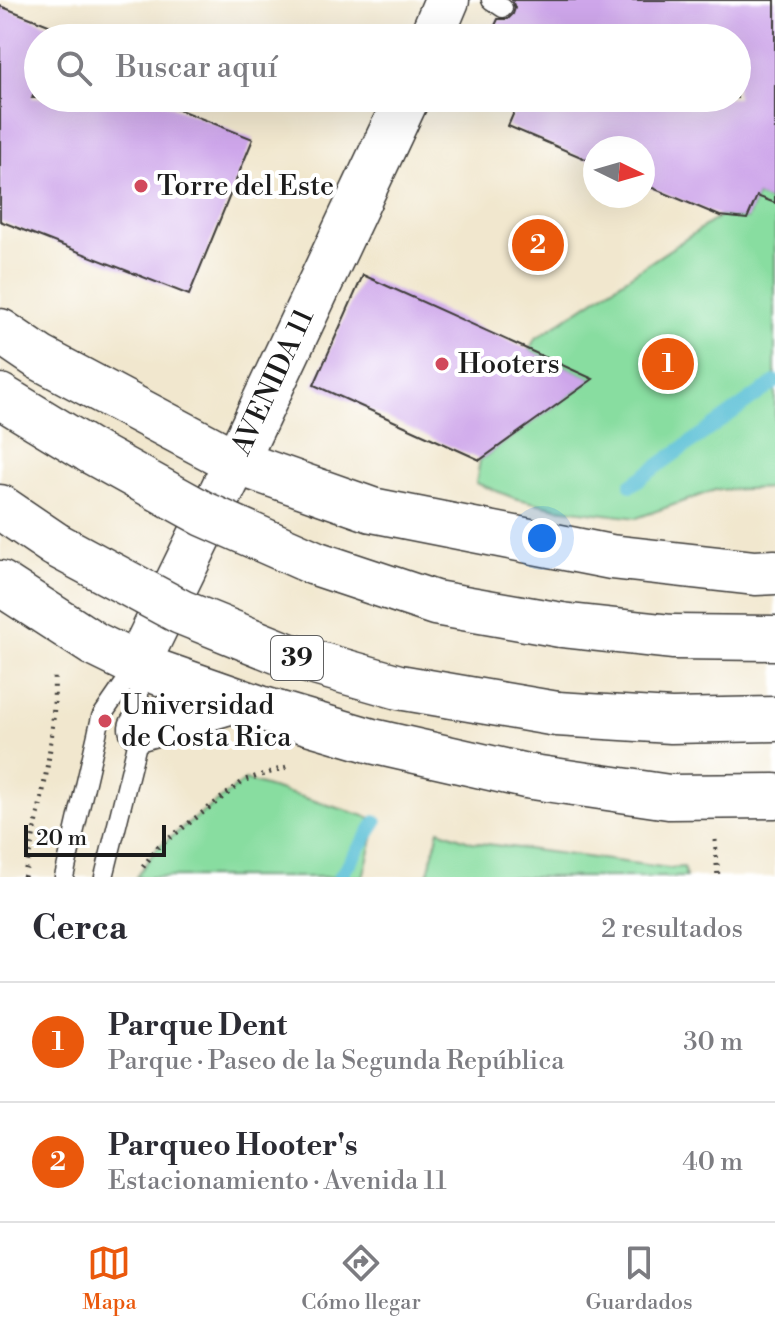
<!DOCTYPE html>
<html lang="es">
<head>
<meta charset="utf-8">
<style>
	:root { --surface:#fff; --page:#f7f7f7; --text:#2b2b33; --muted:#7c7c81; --line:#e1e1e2; --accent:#ea580c }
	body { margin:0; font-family:"Libre Bodoni",serif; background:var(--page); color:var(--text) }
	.compass { position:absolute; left:583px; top:136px; width:72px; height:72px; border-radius:50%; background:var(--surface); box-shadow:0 8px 32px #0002; rotate:95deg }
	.scale { position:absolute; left:24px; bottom:20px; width:142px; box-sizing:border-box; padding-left:8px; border:4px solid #1c1c1c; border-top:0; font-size:22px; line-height:28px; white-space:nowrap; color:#1c1c1c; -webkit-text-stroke:6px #fff; paint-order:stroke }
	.you { position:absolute; left:542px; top:538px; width:28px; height:28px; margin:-20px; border:6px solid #fff; border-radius:50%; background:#1a73e8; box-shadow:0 0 0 12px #1a73e833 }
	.badge { display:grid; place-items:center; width:52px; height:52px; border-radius:50%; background:var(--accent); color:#fff; font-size:26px; font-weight:700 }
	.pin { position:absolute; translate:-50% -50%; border:4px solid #fff; box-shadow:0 2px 8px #0006 }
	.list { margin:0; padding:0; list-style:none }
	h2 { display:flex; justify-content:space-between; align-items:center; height:104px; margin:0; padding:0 32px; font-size:34px }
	h2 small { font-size:26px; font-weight:400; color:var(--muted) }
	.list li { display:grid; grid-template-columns:52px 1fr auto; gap:24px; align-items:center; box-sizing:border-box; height:120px; padding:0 32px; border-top:2px solid var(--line) }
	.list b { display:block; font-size:30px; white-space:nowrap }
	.list p { margin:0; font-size:26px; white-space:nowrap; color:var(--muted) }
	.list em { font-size:26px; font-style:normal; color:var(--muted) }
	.icon { flex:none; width:44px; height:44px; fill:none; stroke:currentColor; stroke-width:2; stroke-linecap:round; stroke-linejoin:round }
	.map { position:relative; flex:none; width:775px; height:877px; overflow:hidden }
	.search { position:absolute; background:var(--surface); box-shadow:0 8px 32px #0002; left:24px; right:24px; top:24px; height:88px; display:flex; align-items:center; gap:20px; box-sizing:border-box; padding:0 28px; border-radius:44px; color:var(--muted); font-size:30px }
	.sheet { height:344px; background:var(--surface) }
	nav { display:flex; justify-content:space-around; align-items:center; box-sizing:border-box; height:112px; border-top:2px solid var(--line); background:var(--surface); font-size:22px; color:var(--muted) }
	nav a { display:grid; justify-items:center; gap:4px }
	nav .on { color:var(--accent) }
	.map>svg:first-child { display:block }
</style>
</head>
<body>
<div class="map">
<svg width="775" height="877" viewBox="0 0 775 877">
	<rect width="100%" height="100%" fill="#fff"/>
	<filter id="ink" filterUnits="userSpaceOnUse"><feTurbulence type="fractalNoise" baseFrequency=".0125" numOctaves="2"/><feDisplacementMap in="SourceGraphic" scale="16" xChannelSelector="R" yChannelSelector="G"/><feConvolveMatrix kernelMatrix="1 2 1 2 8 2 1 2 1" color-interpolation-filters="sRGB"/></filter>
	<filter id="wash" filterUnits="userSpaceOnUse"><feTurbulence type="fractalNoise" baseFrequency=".006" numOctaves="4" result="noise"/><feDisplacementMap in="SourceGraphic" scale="32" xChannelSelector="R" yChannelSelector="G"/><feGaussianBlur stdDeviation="1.8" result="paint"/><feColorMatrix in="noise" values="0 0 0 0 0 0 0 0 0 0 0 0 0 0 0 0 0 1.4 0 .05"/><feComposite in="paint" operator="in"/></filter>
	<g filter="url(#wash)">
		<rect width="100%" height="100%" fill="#f1e7ce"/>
		<g fill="#88dda0" stroke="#527c5e" stroke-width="2">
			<path d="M 757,196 L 775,203 L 775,488 L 715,490 L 637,518 L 557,508 L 514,498 L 476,483 L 480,460 L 592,379 L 529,350 L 535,339 L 720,216 L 747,219 Z"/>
			<path d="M 245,780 L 378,820 L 363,877 L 136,877 L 158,847 Z"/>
			<path d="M 439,830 L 472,842 L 669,868 L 684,867 L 686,877 L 427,877 Z"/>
		</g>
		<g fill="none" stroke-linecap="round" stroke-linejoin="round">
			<g stroke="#58bfd5" stroke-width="14">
				<path d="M 631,485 L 775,382"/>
				<path d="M 340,877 L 376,822"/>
			</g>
		</g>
		<g id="blocks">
			<g fill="#cea6ea">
				<path d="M 512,0 L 775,0 L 775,203 L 757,196 L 747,219 L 720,216 L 643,184 L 643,148 L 595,148 L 595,163 L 508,126 L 520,98 L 737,98 L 737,38 L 501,38 L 491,34 L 498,19 L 508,19 L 513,14 L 515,8 Z"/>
				<path d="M 0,6 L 59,29 L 55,38 L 38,38 L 38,83 L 32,98 L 150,98 L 253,139 L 189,295 L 0,221 Z"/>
				<path d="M 363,275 L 529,350 L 593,379 L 480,460 L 314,385 Z"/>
			</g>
		</g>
	</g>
	<g filter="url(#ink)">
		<use href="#blocks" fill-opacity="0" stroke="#3c3a37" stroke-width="2"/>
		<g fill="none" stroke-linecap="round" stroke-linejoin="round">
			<g stroke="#3c3a37" stroke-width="21">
				<g id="lane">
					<path d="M 491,0 L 503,8"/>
					<path d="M 64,877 L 101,717 L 137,665"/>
					<path d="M 104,877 L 141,728 L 137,665"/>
				</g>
			</g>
			<g stroke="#3c3a37" stroke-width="47">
				<g id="secondary">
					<path d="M 431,38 L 447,0"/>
					<path d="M 407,98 L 236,462 L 137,665 L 260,708 L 372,741 L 526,776 L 669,797 L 775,796"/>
					<path d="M 0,331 L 40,358 L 236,462 L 372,510 L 611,557 L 755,573 L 775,572"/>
					<path d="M 141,728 L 236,700"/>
				</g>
			</g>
			<g stroke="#3c3a37" stroke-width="47">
				<g id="highway">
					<path d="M 0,396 L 92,452"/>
					<path d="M 0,507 L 56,545"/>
					<path d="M 0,583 L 94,644 L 137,665"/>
					<path d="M 561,625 L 672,637 L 775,638"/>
					<path d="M 557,714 L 671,721 L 775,719"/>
				</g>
			</g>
			<g stroke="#3c3a37" stroke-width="5" stroke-dasharray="2 6" stroke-linecap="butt">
				<path d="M 715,840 L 718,877"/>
				<path d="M 143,867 L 158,847 L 245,780 L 290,766"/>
				<path d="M 24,877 C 39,812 57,740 54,673"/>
			</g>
			<use href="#lane" stroke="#fff" stroke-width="18"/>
			<use href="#secondary" stroke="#fff" stroke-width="44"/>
			<use href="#highway" stroke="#fff" stroke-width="44"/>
			<g stroke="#3c3a37" stroke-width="47" stroke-linecap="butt">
				<g id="highway-bridge">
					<path d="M 92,452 L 204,514 L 315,563 L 435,603 L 561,625"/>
					<path d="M 56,545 L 181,612 L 287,655 L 399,687 L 557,714"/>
				</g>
			</g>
			<use href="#highway-bridge" stroke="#fff" stroke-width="44"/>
		</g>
	</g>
	<g fill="#d1495b" stroke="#fff" stroke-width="3">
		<circle cx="141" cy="186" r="8"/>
		<circle cx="442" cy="364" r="8"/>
		<circle cx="105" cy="721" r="8"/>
	</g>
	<g text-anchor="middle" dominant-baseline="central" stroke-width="8" stroke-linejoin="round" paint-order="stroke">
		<rect fill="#fff" stroke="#606060" stroke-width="2" x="271" y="636" width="52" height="44" rx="6"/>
		<g font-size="26" font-weight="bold" fill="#1c1c1c">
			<text x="297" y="658">39</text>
		</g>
		<g font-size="28" fill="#1c1c1c" stroke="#fff" text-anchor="start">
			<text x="157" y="186">Torre del Este</text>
			<text x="458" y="364">Hooters</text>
			<text x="121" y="705">Universidad<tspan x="121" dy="32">de Costa Rica</tspan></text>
		</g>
		<g font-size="28" fill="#1c1c1c" stroke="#fff">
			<text transform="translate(273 382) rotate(-65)">AVENIDA 11</text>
		</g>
	</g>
</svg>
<svg class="compass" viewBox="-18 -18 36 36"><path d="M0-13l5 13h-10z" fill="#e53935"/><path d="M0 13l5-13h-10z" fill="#7c7c81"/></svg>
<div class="scale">20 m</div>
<div class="you"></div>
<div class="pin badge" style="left:668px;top:364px">1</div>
<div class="pin badge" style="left:538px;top:245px">2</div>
<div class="search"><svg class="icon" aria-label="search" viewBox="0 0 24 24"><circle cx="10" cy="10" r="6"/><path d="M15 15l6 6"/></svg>Buscar aquí</div>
</div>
<section class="sheet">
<h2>Cerca<small>2 resultados</small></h2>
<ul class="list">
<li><span class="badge">1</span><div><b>Parque Dent</b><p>Parque · Paseo de la Segunda República</p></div><em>30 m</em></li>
<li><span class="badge">2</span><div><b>Parqueo Hooter's</b><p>Estacionamiento · Avenida 11</p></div><em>40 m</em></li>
</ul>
</section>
<nav>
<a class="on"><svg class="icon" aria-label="map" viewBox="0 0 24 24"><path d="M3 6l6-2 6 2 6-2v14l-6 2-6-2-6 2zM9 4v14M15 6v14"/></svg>Mapa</a>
<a><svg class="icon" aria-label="directions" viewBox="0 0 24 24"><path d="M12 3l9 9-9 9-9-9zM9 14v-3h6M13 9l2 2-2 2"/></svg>Cómo llegar</a>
<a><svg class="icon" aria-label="saved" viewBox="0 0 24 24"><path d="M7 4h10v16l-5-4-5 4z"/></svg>Guardados</a>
</nav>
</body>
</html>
